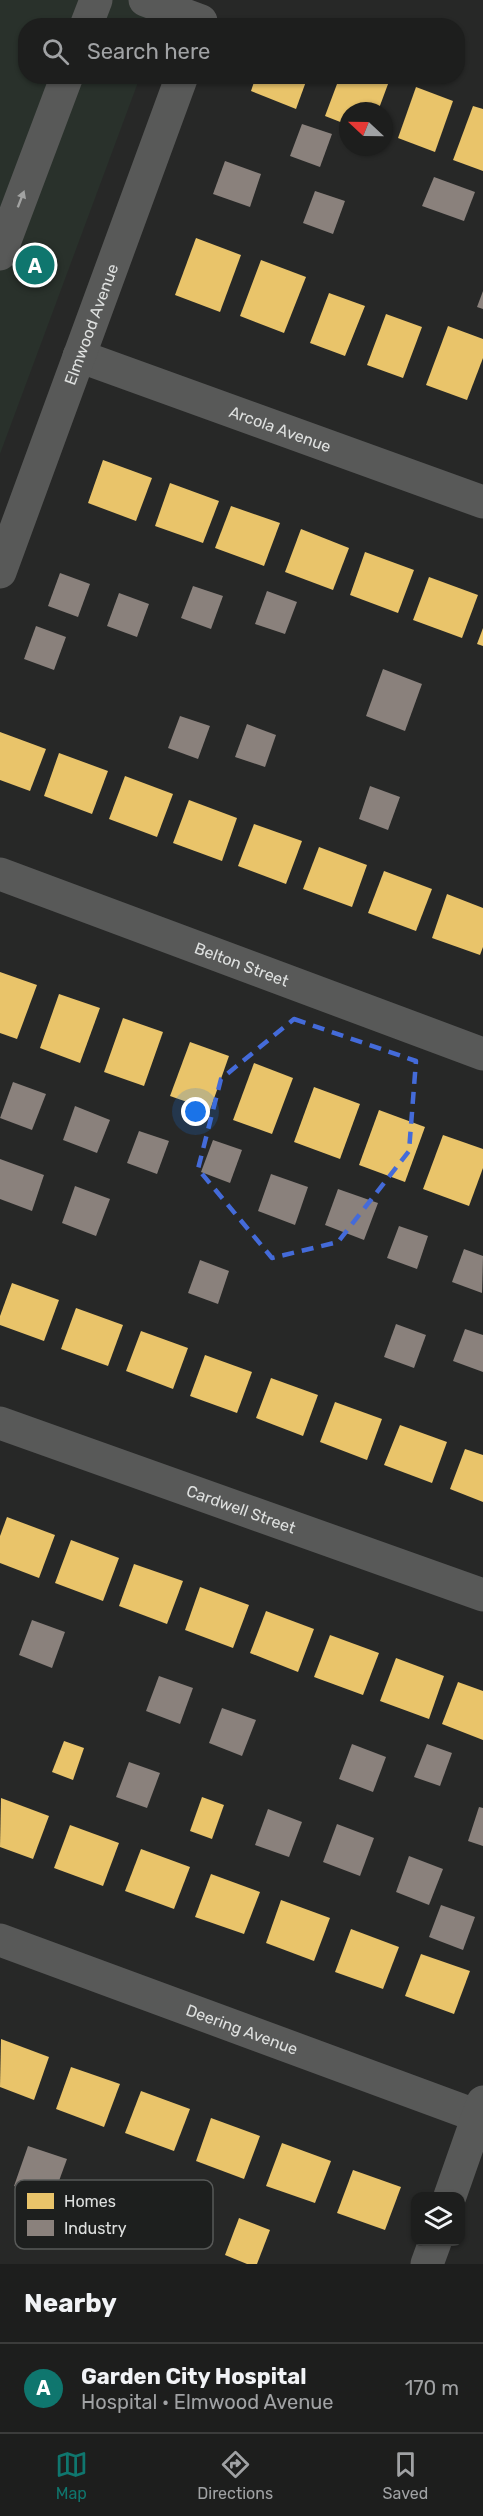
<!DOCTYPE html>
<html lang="en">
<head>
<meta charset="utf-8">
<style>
	:root { --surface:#1d1e1d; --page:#252726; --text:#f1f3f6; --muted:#a0a2a4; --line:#3b3c3b; --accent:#0f766e }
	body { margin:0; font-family:Rubik,sans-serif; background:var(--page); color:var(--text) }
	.controls { position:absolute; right:18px; bottom:18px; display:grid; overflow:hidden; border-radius:12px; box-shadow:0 2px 4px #0004 }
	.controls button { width:54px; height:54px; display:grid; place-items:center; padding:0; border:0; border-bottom:2px solid var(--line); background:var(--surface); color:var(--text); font:30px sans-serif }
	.compass { position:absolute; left:339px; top:102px; width:54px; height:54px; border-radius:50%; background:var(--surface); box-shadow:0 2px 4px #0004; rotate:292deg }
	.you { position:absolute; left:196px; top:1112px; width:21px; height:21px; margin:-15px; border:4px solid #fff; border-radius:50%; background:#1a73e8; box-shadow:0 0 0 9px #1a73e833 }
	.badge { display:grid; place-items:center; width:39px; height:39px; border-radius:50%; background:var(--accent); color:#fff; font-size:20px; font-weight:700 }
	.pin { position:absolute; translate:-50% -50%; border:3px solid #fff; box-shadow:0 2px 6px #0006 }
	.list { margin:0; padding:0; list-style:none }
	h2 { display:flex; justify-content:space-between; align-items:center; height:78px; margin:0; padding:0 24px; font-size:26px }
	h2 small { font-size:20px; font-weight:400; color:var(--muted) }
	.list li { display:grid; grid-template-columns:39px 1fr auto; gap:18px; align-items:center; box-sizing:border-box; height:90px; padding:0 24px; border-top:2px solid var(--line) }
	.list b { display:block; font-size:22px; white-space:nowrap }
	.list p { margin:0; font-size:20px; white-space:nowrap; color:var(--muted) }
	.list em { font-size:20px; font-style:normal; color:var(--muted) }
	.icon { flex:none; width:33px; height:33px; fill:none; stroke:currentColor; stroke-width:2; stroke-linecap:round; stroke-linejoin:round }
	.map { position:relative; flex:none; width:483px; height:2264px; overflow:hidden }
	.search { position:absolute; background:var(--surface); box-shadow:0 2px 4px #0004; left:18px; right:18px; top:18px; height:66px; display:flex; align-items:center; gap:15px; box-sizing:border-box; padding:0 21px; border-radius:24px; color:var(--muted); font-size:22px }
	.sheet { height:168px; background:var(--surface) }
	nav { display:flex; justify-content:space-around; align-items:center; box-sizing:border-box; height:84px; border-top:2px solid var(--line); background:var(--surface); font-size:16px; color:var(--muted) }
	nav a { display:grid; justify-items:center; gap:3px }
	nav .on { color:var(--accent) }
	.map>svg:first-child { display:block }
</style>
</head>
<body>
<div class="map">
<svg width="483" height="2264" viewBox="0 0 483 2264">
	<rect width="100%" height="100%" fill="#272827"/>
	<path fill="#29312b" d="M 0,0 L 169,0 L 159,25 L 26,26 L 26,76 L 140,77 L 0,454 Z"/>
	<g fill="#e9c46a">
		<path d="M 256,76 L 308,76 L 296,109 L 251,91 Z"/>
		<path d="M 340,76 L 391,76 L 378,111 L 348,111 L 348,125 L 325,116 Z"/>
		<path d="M 416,87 L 453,101 L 435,152 L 398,138 Z"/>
		<path d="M 473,106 L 483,109 L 483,171 L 453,160 Z"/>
		<path d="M 196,238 L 241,255 L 220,312 L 175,295 Z"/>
		<path d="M 261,260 L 306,277 L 284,333 L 240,316 Z"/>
		<path d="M 329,293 L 365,306 L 345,356 L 310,343 Z"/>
		<path d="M 386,314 L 422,327 L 403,378 L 367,365 Z"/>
		<path d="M 448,326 L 483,339 L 483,358 L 467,400 L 426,385 Z"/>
		<path d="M 103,460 L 152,478 L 136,521 L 88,503 Z"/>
		<path d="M 170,483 L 219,501 L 203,543 L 155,526 Z"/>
		<path d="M 231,506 L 280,523 L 264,566 L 215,548 Z"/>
		<path d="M 301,529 L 349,548 L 333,590 L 285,572 Z"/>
		<path d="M 365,552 L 414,570 L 398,613 L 350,595 Z"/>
		<path d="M 429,577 L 478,595 L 462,638 L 413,620 Z"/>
		<path d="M 483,628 L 483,646 L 477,644 Z"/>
		<path d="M 0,732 L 46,749 L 30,791 L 0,780 Z"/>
		<path d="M 59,753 L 108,771 L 92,814 L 44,796 Z"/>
		<path d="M 125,776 L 173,794 L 157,837 L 109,819 Z"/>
		<path d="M 189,800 L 237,818 L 222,861 L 173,843 Z"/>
		<path d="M 254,824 L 302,841 L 286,884 L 238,866 Z"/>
		<path d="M 319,847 L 367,865 L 352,907 L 303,889 Z"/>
		<path d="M 384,871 L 432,889 L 416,931 L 368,913 Z"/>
		<path d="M 447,894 L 483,908 L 483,947 L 480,955 L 432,938 Z"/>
		<path d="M 0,972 L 37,985 L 17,1039 L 0,1033 Z"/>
		<path d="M 59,994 L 100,1008 L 80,1063 L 40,1048 Z"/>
		<path d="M 123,1018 L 163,1032 L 144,1086 L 104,1072 Z"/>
		<path d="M 190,1042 L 229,1056 L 210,1110 L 170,1096 Z"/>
		<path d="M 254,1063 L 293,1078 L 272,1134 L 233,1120 Z"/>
		<path d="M 314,1087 L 360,1104 L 340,1159 L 294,1142 Z"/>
		<path d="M 379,1110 L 425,1127 L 405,1182 L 359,1165 Z"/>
		<path d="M 443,1135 L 483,1149 L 483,1168 L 469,1206 L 423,1189 Z"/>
		<path d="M 12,1283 L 59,1300 L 44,1341 L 0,1325 L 0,1316 Z"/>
		<path d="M 76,1308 L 123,1325 L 108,1366 L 61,1349 Z"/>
		<path d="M 141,1331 L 188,1348 L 173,1389 L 126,1371 Z"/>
		<path d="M 205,1355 L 252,1372 L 237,1413 L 190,1396 Z"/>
		<path d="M 271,1378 L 318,1395 L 303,1436 L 256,1418 Z"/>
		<path d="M 335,1402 L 382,1419 L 367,1460 L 320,1442 Z"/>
		<path d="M 400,1425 L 447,1442 L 432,1483 L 384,1465 Z"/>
		<path d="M 465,1449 L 483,1455 L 483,1502 L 450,1489 Z"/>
		<path d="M 7,1517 L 55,1535 L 39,1578 L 0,1563 L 0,1536 Z"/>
		<path d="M 71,1540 L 119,1558 L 103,1601 L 55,1583 Z"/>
		<path d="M 134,1564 L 183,1581 L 167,1624 L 119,1606 Z"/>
		<path d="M 200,1587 L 249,1605 L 233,1648 L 185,1630 Z"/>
		<path d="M 266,1611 L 314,1629 L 298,1672 L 250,1653 Z"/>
		<path d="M 330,1635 L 379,1653 L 363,1695 L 314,1677 Z"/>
		<path d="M 396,1658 L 444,1676 L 429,1719 L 380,1701 Z"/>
		<path d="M 458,1682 L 483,1691 L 483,1740 L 442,1724 Z"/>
		<path d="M 64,1741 L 84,1748 L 73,1780 L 52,1772 Z"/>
		<path d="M 202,1797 L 224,1805 L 212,1839 L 190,1831 Z"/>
		<path d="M 1,1798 L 49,1816 L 33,1859 L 0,1847 Z"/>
		<path d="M 70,1825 L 119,1843 L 103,1886 L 54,1868 Z"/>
		<path d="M 141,1849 L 190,1867 L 174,1909 L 125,1891 Z"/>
		<path d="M 211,1874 L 260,1892 L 244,1934 L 195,1917 Z"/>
		<path d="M 281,1900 L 330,1918 L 314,1961 L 266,1943 Z"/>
		<path d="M 351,1929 L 399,1947 L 383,1989 L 335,1972 Z"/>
		<path d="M 421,1954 L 470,1971 L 454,2014 L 405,1996 Z"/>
		<path d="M 1,2039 L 49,2057 L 34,2100 L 0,2087 Z"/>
		<path d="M 71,2067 L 120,2084 L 104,2127 L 56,2109 Z"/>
		<path d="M 141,2091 L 190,2109 L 174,2151 L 125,2133 Z"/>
		<path d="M 211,2118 L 260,2136 L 244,2179 L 196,2161 Z"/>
		<path d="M 282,2143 L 331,2161 L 315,2203 L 266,2186 Z"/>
		<path d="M 353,2170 L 401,2187 L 385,2230 L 337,2213 Z"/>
		<path d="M 239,2218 L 270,2230 L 257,2264 L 247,2264 L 225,2255 Z"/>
	</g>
	<g fill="#8a817c">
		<path d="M 302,124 L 332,134 L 320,167 L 290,156 Z"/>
		<path d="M 225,161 L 261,174 L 250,207 L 213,194 Z"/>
		<path d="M 434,177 L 475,192 L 464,221 L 422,206 Z"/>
		<path d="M 315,191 L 345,201 L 333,234 L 303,223 Z"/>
		<path d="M 483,291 L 483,309 L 477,307 Z"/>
		<path d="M 60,573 L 90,584 L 78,617 L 48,606 Z"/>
		<path d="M 193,586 L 223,596 L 211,629 L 181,618 Z"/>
		<path d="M 267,591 L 297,602 L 285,634 L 255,624 Z"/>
		<path d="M 119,593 L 149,604 L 137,637 L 107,626 Z"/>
		<path d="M 36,626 L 66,637 L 54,670 L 24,659 Z"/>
		<path d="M 383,669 L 422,684 L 405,731 L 366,716 Z"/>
		<path d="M 180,716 L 210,726 L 198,759 L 168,748 Z"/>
		<path d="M 247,724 L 276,735 L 265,767 L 235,757 Z"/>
		<path d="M 370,786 L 400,797 L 388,830 L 359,819 Z"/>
		<path d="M 13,1082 L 46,1094 L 32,1130 L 0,1118 Z"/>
		<path d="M 75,1106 L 110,1120 L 97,1153 L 63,1140 Z"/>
		<path d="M 139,1131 L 169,1141 L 157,1174 L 127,1163 Z"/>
		<path d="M 213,1140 L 242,1150 L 230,1183 L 201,1172 Z"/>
		<path d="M 0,1159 L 44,1175 L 32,1211 L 0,1199 Z"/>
		<path d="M 271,1174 L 308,1187 L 295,1225 L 258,1211 Z"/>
		<path d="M 75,1186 L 110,1199 L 96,1236 L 62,1223 Z"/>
		<path d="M 338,1189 L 378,1203 L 364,1240 L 325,1225 Z"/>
		<path d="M 399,1226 L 428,1236 L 417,1269 L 387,1258 Z"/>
		<path d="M 464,1249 L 483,1256 L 482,1293 L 452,1282 Z"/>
		<path d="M 200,1260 L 229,1271 L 218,1304 L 188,1293 Z"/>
		<path d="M 396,1324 L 426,1335 L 414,1368 L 384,1357 Z"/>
		<path d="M 465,1329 L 483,1335 L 483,1372 L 453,1361 Z"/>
		<path d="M 32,1620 L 65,1632 L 52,1668 L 19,1655 Z"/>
		<path d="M 159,1676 L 193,1688 L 180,1724 L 146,1711 Z"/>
		<path d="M 222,1708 L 256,1720 L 242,1756 L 209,1743 Z"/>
		<path d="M 352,1744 L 386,1757 L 373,1792 L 339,1779 Z"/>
		<path d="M 427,1744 L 452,1753 L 440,1786 L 414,1777 Z"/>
		<path d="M 129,1762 L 160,1773 L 147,1808 L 116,1797 Z"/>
		<path d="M 479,1807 L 483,1808 L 483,1846 L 468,1841 Z"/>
		<path d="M 268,1809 L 302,1822 L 289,1857 L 255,1845 Z"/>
		<path d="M 337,1824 L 374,1838 L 360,1876 L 323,1862 Z"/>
		<path d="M 409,1856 L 443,1869 L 429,1905 L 396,1892 Z"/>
		<path d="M 441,1905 L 475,1917 L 463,1950 L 429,1937 Z"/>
		<path d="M 28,2146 L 67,2159 L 52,2200 L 14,2186 Z"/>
	</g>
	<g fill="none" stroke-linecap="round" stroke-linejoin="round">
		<g stroke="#585958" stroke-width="33">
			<path d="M 145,0 L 201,21"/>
			<path d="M 86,26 L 96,0"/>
			<path d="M 0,254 L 67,76"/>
			<path id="s1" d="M 79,356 L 483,502"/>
			<path id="s2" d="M 0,572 L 182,76"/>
			<path id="s3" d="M 0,874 L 483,1054"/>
			<path id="s4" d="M 0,1423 L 483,1595"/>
			<path id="s5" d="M 0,1940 L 483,2118"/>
			<path d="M 450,2196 L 483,2102"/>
			<path d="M 427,2264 L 435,2242"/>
		</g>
	</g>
	<defs><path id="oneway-solid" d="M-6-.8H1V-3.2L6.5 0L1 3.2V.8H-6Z" transform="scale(1.5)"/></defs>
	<use fill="#a2a3a2" href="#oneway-solid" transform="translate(21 199) rotate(-69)"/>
	<path fill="none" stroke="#446bd9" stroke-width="4.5" stroke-dasharray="12 8" stroke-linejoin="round" d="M 294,1019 L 416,1061 L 409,1151 L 338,1242 L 272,1258 L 198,1169 L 221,1079 Z"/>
	<g text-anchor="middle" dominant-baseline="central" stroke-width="6" stroke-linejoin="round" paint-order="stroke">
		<g font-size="16" fill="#dee0df" stroke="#1d1f1e">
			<text stroke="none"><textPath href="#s2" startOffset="264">Elmwood Avenue</textPath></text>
			<text stroke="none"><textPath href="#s1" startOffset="214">Arcola Avenue</textPath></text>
			<text stroke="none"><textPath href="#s3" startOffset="258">Belton Street</textPath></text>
			<text stroke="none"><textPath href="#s4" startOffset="256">Cardwell Street</textPath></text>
			<text stroke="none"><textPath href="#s5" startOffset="258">Deering Avenue</textPath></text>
		</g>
	</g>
	<rect x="15" y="2180" width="198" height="69" rx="9" fill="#1d1f1e" stroke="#575958" stroke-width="1.5"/>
	<rect x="27" y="2193" width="27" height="16" fill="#e9c46a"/>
	<rect x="27" y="2220" width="27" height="16" fill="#8a817c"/>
	<g font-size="16" fill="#dee0df">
		<text x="64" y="2207">Homes</text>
		<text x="64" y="2234">Industry</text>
	</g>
</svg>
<div class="controls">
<button><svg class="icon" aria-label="layers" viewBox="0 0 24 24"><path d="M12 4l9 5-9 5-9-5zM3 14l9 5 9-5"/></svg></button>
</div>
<svg class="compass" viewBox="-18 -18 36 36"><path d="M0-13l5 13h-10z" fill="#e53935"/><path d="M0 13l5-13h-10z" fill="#a0a2a4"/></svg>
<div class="you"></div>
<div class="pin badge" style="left:35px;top:265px">A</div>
<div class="search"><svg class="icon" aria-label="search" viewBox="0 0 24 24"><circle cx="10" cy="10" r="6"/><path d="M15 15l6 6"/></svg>Search here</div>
</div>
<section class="sheet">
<h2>Nearby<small></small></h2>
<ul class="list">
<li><span class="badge">A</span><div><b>Garden City Hospital</b><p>Hospital · Elmwood Avenue</p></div><em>170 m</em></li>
</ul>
</section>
<nav>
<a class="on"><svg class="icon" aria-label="map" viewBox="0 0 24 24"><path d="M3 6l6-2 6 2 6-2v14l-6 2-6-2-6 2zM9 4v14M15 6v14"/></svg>Map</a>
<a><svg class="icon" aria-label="directions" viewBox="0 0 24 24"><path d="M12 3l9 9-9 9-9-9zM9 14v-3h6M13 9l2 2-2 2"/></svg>Directions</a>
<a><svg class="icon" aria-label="saved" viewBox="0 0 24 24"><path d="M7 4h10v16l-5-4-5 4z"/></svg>Saved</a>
</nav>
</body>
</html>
